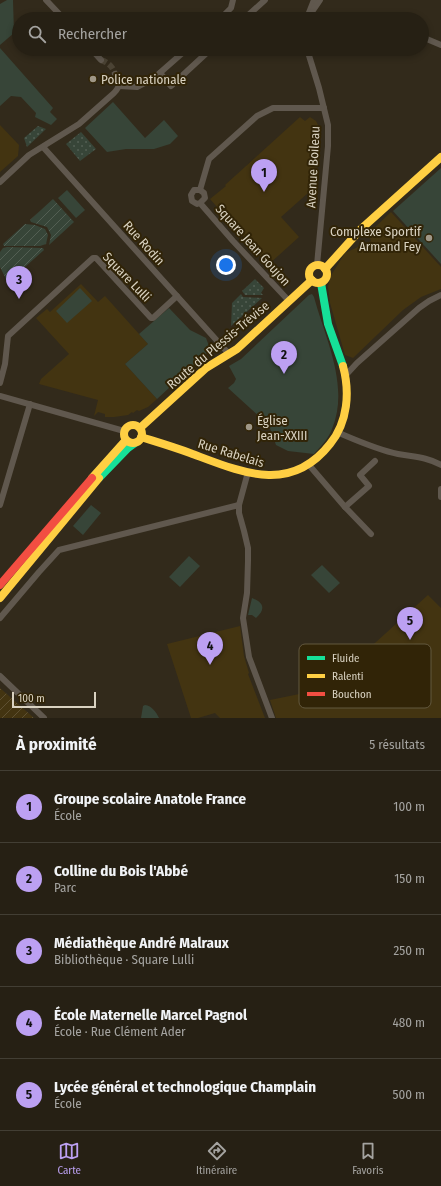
<!DOCTYPE html>
<html lang="fr">
<head>
<meta charset="utf-8">
<style>
	:root { --surface:#262014; --page:#322d22; --text:#f1f3f6; --muted:#a4a3a0; --line:#423e34; --accent:#bca0f2 }
	body { margin:0; font-family:"Fira Sans Condensed",sans-serif; background:var(--page); color:var(--text) }
	.scale { position:absolute; left:12px; bottom:10px; width:84px; box-sizing:border-box; padding-left:4px; border:2px solid #d9d2c1; border-top:0; font-size:11px; line-height:14px; white-space:nowrap; color:#d9d2c1; -webkit-text-stroke:3px #312407; paint-order:stroke }
	.you { position:absolute; left:226px; top:265px; width:14px; height:14px; margin:-10px; border:3px solid #fff; border-radius:50%; background:#1a73e8; box-shadow:0 0 0 6px #1a73e833 }
	.badge { display:grid; place-items:center; width:26px; height:26px; border-radius:50%; background:var(--accent); color:#111; font-size:13px; font-weight:700 }
	.pin { position:absolute; translate:-50% -33px; filter:drop-shadow(0 1px 2px #0008) }
	.pin::after { content:''; position:absolute; top:21px; width:14px; height:12px; background:inherit; clip-path:polygon(0 0,100% 0,50% 100%) }
	.list { margin:0; padding:0; list-style:none }
	h2 { display:flex; justify-content:space-between; align-items:center; height:52px; margin:0; padding:0 16px; font-size:17px }
	h2 small { font-size:13px; font-weight:400; color:var(--muted) }
	.list li { display:grid; grid-template-columns:26px 1fr auto; gap:12px; align-items:center; box-sizing:border-box; height:72px; padding:0 16px; border-top:1px solid var(--line) }
	.list b { display:block; font-size:15px; white-space:nowrap }
	.list p { margin:0; font-size:13px; white-space:nowrap; color:var(--muted) }
	.list em { font-size:13px; font-style:normal; color:var(--muted) }
	.icon { flex:none; width:22px; height:22px; fill:none; stroke:currentColor; stroke-width:2; stroke-linecap:round; stroke-linejoin:round }
	.map { position:relative; flex:none; width:441px; height:718px; overflow:hidden }
	.search { position:absolute; background:var(--surface); box-shadow:0 2px 6px #0003; left:12px; right:12px; top:12px; height:44px; display:flex; align-items:center; gap:10px; box-sizing:border-box; padding:0 14px; border-radius:22px; color:var(--muted); font-size:15px }
	.sheet { height:412px; background:var(--surface) }
	nav { display:flex; justify-content:space-around; align-items:center; box-sizing:border-box; height:56px; border-top:1px solid var(--line); background:var(--surface); font-size:11px; color:var(--muted) }
	nav a { display:grid; justify-items:center; gap:2px }
	nav .on { color:var(--accent) }
	.map>svg:first-child { display:block }
</style>
</head>
<body>
<div class="map">
<svg width="441" height="718" viewBox="0 0 441 718">
	<defs>
		<pattern id="industrial-furrows" width="10" height="10" patternUnits="userSpaceOnUse"><rect width="10" height="10" fill="#433411"/><path d="M-1 1l2-2M0 10L10 0M9 11l2-2" fill="none" stroke="#5e5032"/></pattern>
		<pattern id="grass-dots" width="8" height="8" patternUnits="userSpaceOnUse"><rect width="8" height="8" fill="#374538"/><path d="M2 2h.1M6 6h.1" fill="none" stroke="#535f53" stroke-width="1.8" stroke-linecap="round"/></pattern>
		<pattern id="garden-furrows" width="10" height="10" patternUnits="userSpaceOnUse"><rect width="10" height="10" fill="#374538"/><path d="M-1 1l2-2M0 10L10 0M9 11l2-2" fill="none" stroke="#535f53"/></pattern>
	</defs>
	<rect width="100%" height="100%" fill="#322a1b"/>
	<g fill="#433411">
		<path d="M 300,117 L 305,121 L 310,117 L 316,121 L 319,127 L 320,152 L 319,162 L 314,161 L 314,167 L 318,168 L 317,179 L 314,182 L 317,185 L 281,217 L 299,237 L 268,265 L 210,199 L 226,186 L 225,185 Z"/>
		<path d="M 0,125 L 19,145 L 18,156 L 0,172 Z"/>
		<path d="M 391,212 L 441,267 L 441,289 L 421,297 L 403,310 L 353,358 L 345,355 L 330,303 L 328,287 L 330,277 L 345,253 L 371,241 L 368,234 Z"/>
		<path d="M 81,284 L 98,302 L 105,296 L 148,344 L 125,364 L 157,399 L 148,407 L 139,411 L 137,410 L 133,413 L 132,412 L 128,415 L 114,417 L 105,417 L 105,414 L 98,412 L 94,416 L 98,400 L 39,384 L 41,379 L 69,354 L 36,318 L 47,309 L 50,312 Z"/>
		<path d="M 428,595 L 441,608 L 441,718 L 276,718 L 270,700 L 314,691 L 343,666 L 344,671 Z"/>
		<path d="M 240,626 L 244,656 L 249,673 L 248,674 L 265,718 L 220,718 L 215,713 L 198,718 L 191,718 L 167,644 Z"/>
	</g>
	<path fill="url(#industrial-furrows)" d="M 0,688 L 34,718 L 0,718 Z"/>
	<g fill="url(#grass-dots)">
		<path d="M 38,126 L 46,129 L 27,147 L 24,138 Z"/>
		<path d="M 81,132 L 96,149 L 80,161 L 66,144 Z"/>
		<path d="M 255,279 L 264,288 L 261,293 L 263,295 L 245,295 L 242,291 Z"/>
		<path d="M 241,294 L 243,297 L 262,298 L 231,326 L 232,303 Z"/>
	</g>
	<g fill="#374538">
		<path d="M 7,0 L 13,0 L 14,33 L 0,45 L 0,4 Z"/>
		<path d="M 0,48 L 53,108 L 50,112 L 57,119 L 51,125 L 35,117 L 36,113 L 21,97 L 11,96 L 0,106 Z"/>
		<path d="M 113,102 L 145,138 L 164,120 L 178,136 L 170,144 L 154,149 L 126,149 L 107,152 L 85,128 Z"/>
		<path d="M 441,168 L 441,264 L 393,211 Z"/>
		<path d="M 67,190 L 85,210 L 76,218 L 58,198 Z"/>
		<path d="M 80,288 L 92,301 L 67,323 L 56,311 Z"/>
		<path d="M 312,294 L 314,297 C 325,338 350,386 332,429 C 329,438 321,446 314,454 L 288,451 L 276,445 L 266,417 L 261,418 L 228,388 L 234,383 L 236,379 L 229,366 L 241,359 L 309,295 Z"/>
		<path d="M 169,308 L 190,330 L 206,338 L 209,346 L 208,352 L 157,399 L 125,364 L 148,344 L 139,334 Z"/>
		<path d="M 91,505 L 101,513 L 83,535 L 73,526 Z"/>
		<path d="M 189,556 L 200,566 L 180,587 L 169,577 Z"/>
		<path d="M 322,565 L 340,583 L 329,593 L 311,575 Z"/>
		<path d="M 252,598 C 265,603 265,610 256,618 L 252,615 L 248,615 Z"/>
		<path d="M 145,705 C 152,706 156,712 159,718 L 141,718 L 143,706 Z"/>
	</g>
	<g fill="url(#garden-furrows)">
		<path d="M 53,199 L 74,222 L 49,245 L 51,235 L 47,227 L 31,222 L 30,220 Z"/>
		<path d="M 25,224 L 35,225 L 45,229 L 48,235 L 46,244 L 40,246 L 4,246 L 3,244 Z"/>
		<path d="M 7,247 L 43,248 L 44,250 L 7,283 L 5,277 L 0,267 L 0,252 L 3,248 Z"/>
	</g>
	<g fill="none" stroke-linecap="round" stroke-linejoin="round">
		<path stroke="#4b4334" stroke-width="6" stroke-dasharray="6 3" stroke-linecap="butt" d="M 101,60 C 108,62 113,67 115,74"/>
		<g stroke="#60584e" stroke-width="6">
			<path d="M 46,0 L 64,19"/>
			<path d="M 308,15 L 314,0"/>
			<path d="M 220,19 L 231,8 L 233,0"/>
			<path d="M 244,19 L 265,0"/>
			<path d="M 307,19 L 320,0"/>
			<path d="M 422,37 L 441,45"/>
			<path d="M 91,49 L 101,60"/>
			<path d="M 307,49 L 319,88 L 328,125 L 328,146 L 317,265"/>
			<path d="M 160,73 L 171,86 L 211,49"/>
			<path d="M 119,86 L 137,87 L 154,78 L 187,49"/>
			<path d="M 43,147 L 229,354"/>
			<path d="M 0,182 L 29,155 L 79,124 L 114,93 C 121,86 120,81 115,74"/>
			<path d="M 200,190 L 209,159 L 257,116 L 273,108 L 324,108"/>
			<path d="M 200,203 L 205,198 L 204,193 L 200,190 L 194,190 L 191,195 L 192,201 L 197,204 L 200,203 L 233,241 L 289,301"/>
			<path d="M 345,376 L 357,363 L 419,308 L 429,301 L 441,295"/>
			<path d="M 0,383 L 5,364 L 8,336 L 93,258 L 96,258 L 151,318 L 153,318 L 177,296"/>
			<path d="M 0,396 L 124,431"/>
			<path d="M 339,433 C 358,441 378,450 398,454 C 414,457 427,457 441,465"/>
			<path d="M 309,465 L 345,507"/>
			<path d="M 248,472 L 239,505 L 239,513 L 244,531 L 248,548 L 248,561 L 247,593 L 243,618 L 249,657 L 272,718"/>
			<path d="M 441,489 L 441,497"/>
			<path d="M 0,505 L 30,404"/>
			<path d="M 371,534 L 345,507 L 369,486 L 360,475 L 375,461"/>
			<path d="M 0,618 L 39,572 L 59,550 L 239,505"/>
			<path d="M 0,676 L 44,718"/>
		</g>
		<g stroke="#16e098" stroke-width="8">
			<path d="M 321,283 L 328,324 L 343,366"/>
			<path d="M 99,478 L 128,448 L 135,443"/>
		</g>
		<g stroke="#ffcf43" stroke-width="8">
			<circle cx="318" cy="274" r="9"/>
			<path d="M 325,269 L 361,229 L 441,157"/>
			<circle cx="133" cy="434" r="9"/>
			<path d="M 140,428 L 206,368 L 237,349 L 312,280"/>
			<path d="M 141,437 C 157,442 174,447 190,453 C 241,472 290,495 330,444 C 348,422 350,392 343,366"/>
			<path d="M 92,478 L 126,440"/>
			<path d="M 0,598 L 99,478"/>
		</g>
		<path stroke="#f24e42" stroke-width="8" d="M 0,585 L 92,478"/>
	</g>
	<g fill="#9f9787" stroke="#312407" stroke-width="1.5">
		<circle cx="93" cy="79" r="4"/>
		<circle cx="429" cy="238" r="4"/>
		<circle cx="249" cy="427" r="4"/>
	</g>
	<g text-anchor="middle" dominant-baseline="central" stroke-width="4" stroke-linejoin="round" paint-order="stroke">
		<g font-size="13" fill="#d9d2c1" stroke="#312407" text-anchor="start">
			<text x="101" y="79">Police nationale</text>
			<text x="421" y="231" text-anchor="end">Complexe Sportif<tspan x="421" dy="15">Armand Fey</tspan></text>
			<text x="257" y="420">Église<tspan x="257" dy="15">Jean-XXIII</tspan></text>
		</g>
		<g font-size="13" fill="#d9d2c1" stroke="#312407">
			<text transform="translate(313 167) rotate(-87)">Avenue Boileau</text>
			<text transform="translate(144 243) rotate(48)">Rue Rodin</text>
			<text transform="translate(253 245) rotate(48)">Square Jean Goujon</text>
			<text transform="translate(127 277) rotate(46)">Square Lulli</text>
			<text transform="translate(218 345) rotate(-40)">Route du Plessis-Trévise</text>
			<text transform="translate(231 453) rotate(17)">Rue Rabelais</text>
		</g>
	</g>
	<rect x="299" y="644" width="132" height="64" rx="6" fill="#312407" stroke="#63583f" stroke-width="1"/>
	<rect x="307" y="656" width="18" height="4" fill="#16e098"/>
	<rect x="307" y="674" width="18" height="4" fill="#ffcf43"/>
	<rect x="307" y="692" width="18" height="4" fill="#f24e42"/>
	<g font-size="11" fill="#d9d2c1">
		<text x="332" y="662">Fluide</text>
		<text x="332" y="680">Ralenti</text>
		<text x="332" y="698">Bouchon</text>
	</g>
</svg>
<div class="scale">100 m</div>
<div class="you"></div>
<div class="pin badge" style="left:264px;top:192px">1</div>
<div class="pin badge" style="left:284px;top:374px">2</div>
<div class="pin badge" style="left:19px;top:299px">3</div>
<div class="pin badge" style="left:210px;top:665px">4</div>
<div class="pin badge" style="left:410px;top:640px">5</div>
<div class="search"><svg class="icon" aria-label="search" viewBox="0 0 24 24"><circle cx="10" cy="10" r="6"/><path d="M15 15l6 6"/></svg>Rechercher</div>
</div>
<section class="sheet">
<h2>À proximité<small>5 résultats</small></h2>
<ul class="list">
<li><span class="badge">1</span><div><b>Groupe scolaire Anatole France</b><p>École</p></div><em>100 m</em></li>
<li><span class="badge">2</span><div><b>Colline du Bois l'Abbé</b><p>Parc</p></div><em>150 m</em></li>
<li><span class="badge">3</span><div><b>Médiathèque André Malraux</b><p>Bibliothèque · Square Lulli</p></div><em>250 m</em></li>
<li><span class="badge">4</span><div><b>École Maternelle Marcel Pagnol</b><p>École · Rue Clément Ader</p></div><em>480 m</em></li>
<li><span class="badge">5</span><div><b>Lycée général et technologique Champlain</b><p>École</p></div><em>500 m</em></li>
</ul>
</section>
<nav>
<a class="on"><svg class="icon" aria-label="map" viewBox="0 0 24 24"><path d="M3 6l6-2 6 2 6-2v14l-6 2-6-2-6 2zM9 4v14M15 6v14"/></svg>Carte</a>
<a><svg class="icon" aria-label="directions" viewBox="0 0 24 24"><path d="M12 3l9 9-9 9-9-9zM9 14v-3h6M13 9l2 2-2 2"/></svg>Itinéraire</a>
<a><svg class="icon" aria-label="saved" viewBox="0 0 24 24"><path d="M7 4h10v16l-5-4-5 4z"/></svg>Favoris</a>
</nav>
</body>
</html>
